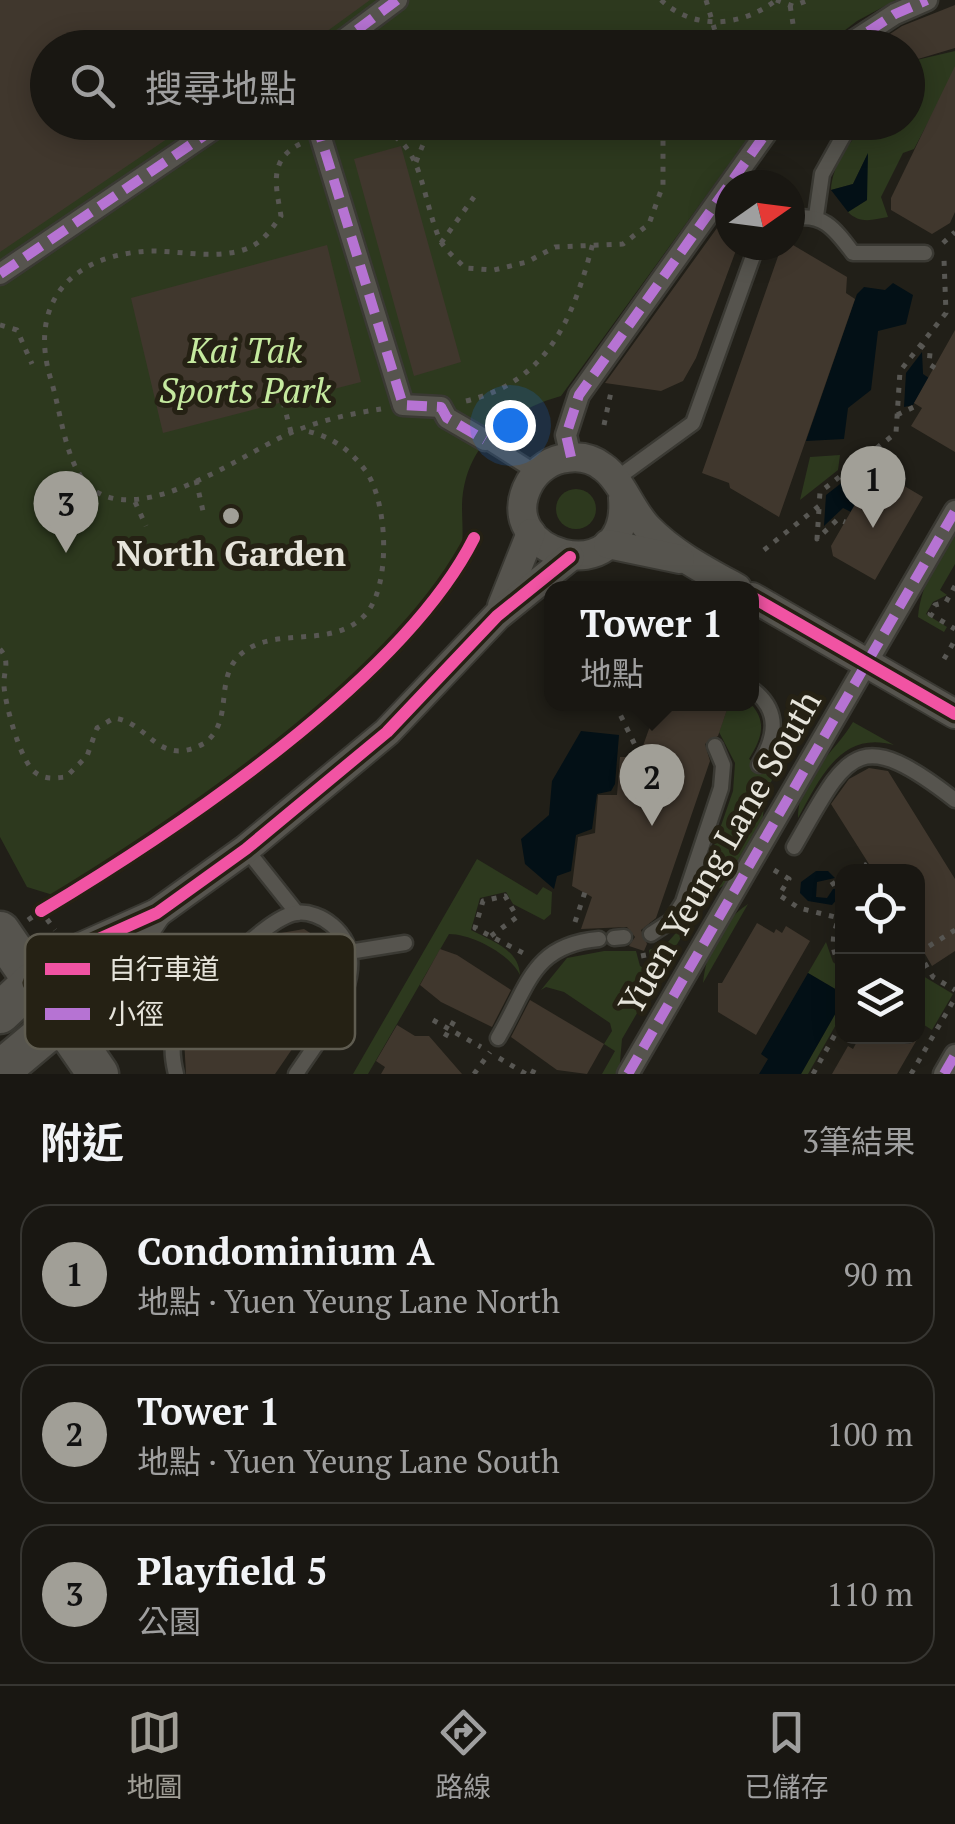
<!DOCTYPE html>
<html lang="zh-TW">
<head>
<meta charset="utf-8">
<style>
	:root { --surface:#191712; --page:#22201b; --text:#f1f3f6; --muted:#9f9f9f; --line:#373632; --accent:#a19f97 }
	body { margin:0; font-family:"PT Serif","Noto Sans TC",serif; background:var(--page); color:var(--text) }
	.controls { position:absolute; right:30px; bottom:30px; display:grid; overflow:hidden; border-radius:20px; box-shadow:0 5px 25px #0003 }
	.controls button { width:90px; height:90px; display:grid; place-items:center; padding:0; border:0; border-bottom:2px solid var(--line); background:var(--surface); color:var(--text); font:50px sans-serif }
	.compass { position:absolute; left:715px; top:170px; width:90px; height:90px; border-radius:50%; background:var(--surface); box-shadow:0 5px 25px #0003; rotate:76deg }
	.you { position:absolute; left:510px; top:425px; width:35px; height:35px; margin:-25px; border:8px solid #fff; border-radius:50%; background:#1a73e8; box-shadow:0 0 0 15px #1a73e833 }
	.badge { display:grid; place-items:center; width:65px; height:65px; border-radius:50%; background:var(--accent); color:#111; font-size:32px; font-weight:700 }
	.pin { position:absolute; translate:-50% -82px; filter:drop-shadow(0 2px 5px #0008) }
	.pin::after { content:''; position:absolute; top:52px; width:35px; height:30px; background:inherit; clip-path:polygon(0 0,100% 0,50% 100%) }
	.popup { position:absolute; left:544px; top:581px; width:215px; height:130px; box-sizing:border-box; display:grid; place-content:center; border-radius:20px; background:var(--surface); filter:drop-shadow(0 2px 8px #0005); font-size:32px; white-space:nowrap; color:var(--muted) }
	.popup b { font-size:38px; color:var(--text) }
	.popup::after { content:''; position:absolute; left:50%; top:100%; margin-left:-20px; border:20px solid transparent; border-top-color:var(--surface) }
	.list { margin:0; padding:0; list-style:none }
	h2 { display:flex; justify-content:space-between; align-items:center; height:130px; margin:0; padding:0 40px; font-size:42px }
	h2 small { font-size:32px; font-weight:400; color:var(--muted) }
	.list li { display:grid; grid-template-columns:65px 1fr auto; gap:30px; align-items:center; box-sizing:border-box; height:140px; margin:0 20px 20px; padding:0 20px; border:2px solid var(--line); border-radius:30px }
	.list b { display:block; font-size:38px; white-space:nowrap }
	.list p { margin:0; font-size:32px; white-space:nowrap; color:var(--muted) }
	.list em { font-size:32px; font-style:normal; color:var(--muted) }
	.icon { flex:none; width:55px; height:55px; fill:none; stroke:currentColor; stroke-width:2; stroke-linecap:round; stroke-linejoin:round }
	.map { position:relative; flex:none; width:955px; height:1074px; overflow:hidden }
	.search { position:absolute; background:var(--surface); box-shadow:0 5px 25px #0003; left:30px; right:30px; top:30px; height:110px; display:flex; align-items:center; gap:25px; box-sizing:border-box; padding:0 35px; border-radius:55px; color:var(--muted); font-size:38px }
	.sheet { height:610px; background:var(--surface) }
	nav { display:flex; justify-content:space-around; align-items:center; box-sizing:border-box; height:140px; border-top:2px solid var(--line); background:var(--surface); font-size:28px; color:var(--muted) }
	nav a { display:grid; justify-items:center; gap:5px }
	nav .on { color:var(--accent) }
	.map>svg:first-child { display:block }
</style>
</head>
<body>
<div class="map">
<svg width="955" height="1074" viewBox="0 0 955 1074">
	<rect width="100%" height="100%" fill="#211f18"/>
	<g fill="#2d391e">
		<path d="M 0,0 L 896,0 L 857,21 L 823,47 L 48,48 L 48,122 L 759,123 L 561,396 C 507,411 464,446 462,505 C 462,534 467,553 448,577 C 355,699 189,825 53,895 L 27,887 L 0,837 Z"/>
		<path d="M 955,51 L 955,71 L 914,149 L 903,153 L 881,197 L 888,217 C 872,220 860,224 848,212 L 867,200 L 867,155 L 853,184 L 831,190 C 832,165 850,141 867,123 L 908,122 L 908,62 Z"/>
		<path d="M 840,455 L 838,470 L 800,500 L 810,457 Z"/>
		<circle cx="576" cy="509" r="20"/>
		<path d="M 955,528 L 955,564 L 940,590 L 947,595 L 933,602 L 926,614 L 947,627 L 944,632 L 918,617 C 921,584 939,556 955,528 Z"/>
		<path d="M 729,704 L 751,704 C 768,723 761,739 749,759 L 775,774 L 765,794 L 762,827 L 735,877 L 702,901 L 664,967 L 650,959 L 649,950 L 668,942 L 689,918 L 733,791 L 735,763 L 719,732 Z"/>
		<path d="M 853,722 L 894,745 C 840,730 820,779 798,818 C 798,777 834,754 853,722 Z"/>
		<path d="M 477,859 L 537,895 L 543,887 L 552,892 L 551,914 L 544,920 L 513,904 L 506,892 L 480,898 L 471,930 C 491,941 519,949 520,975 C 510,954 472,934 449,934 L 368,1074 L 353,1074 Z"/>
		<path d="M 748,904 L 703,983 C 706,951 721,922 748,904 Z"/>
		<path d="M 826,942 L 833,962 L 842,970 L 842,993 L 808,973 Z"/>
		<path d="M 604,951 L 636,951 L 640,966 L 658,977 L 622,1039 L 619,1074 L 602,1074 L 615,1051 L 604,1044 L 612,1031 L 610,1023 L 564,992 L 546,987 L 541,990 L 567,958 Z"/>
		<path d="M 918,973 L 953,994 L 932,1030 L 918,1021 Z"/>
		<path d="M 842,1002 L 842,1014 L 808,1074 L 801,1074 Z"/>
	</g>
	<g fill="#031016">
		<path d="M 868,153 L 867,200 L 848,212 L 831,190 L 853,184 Z"/>
		<path d="M 893,283 L 913,295 L 906,324 L 878,331 L 871,390 L 848,408 L 844,439 L 806,441 L 857,294 L 864,287 L 885,290 Z"/>
		<path d="M 922,352 L 923,374 L 929,378 L 913,405 L 904,407 L 906,373 Z"/>
		<path d="M 864,473 L 867,484 L 851,512 L 843,508 L 824,526 L 826,495 L 853,474 Z"/>
		<path d="M 581,731 L 619,735 L 615,784 L 611,791 L 597,794 L 592,829 L 576,835 L 571,871 L 557,876 L 554,889 L 525,864 L 521,839 L 549,815 L 552,781 Z"/>
		<path d="M 816,871 L 828,871 L 835,878 L 817,882 L 816,897 L 827,898 L 833,889 L 841,888 L 841,895 L 832,905 L 808,901 L 800,893 L 801,882 Z"/>
		<path d="M 808,973 L 842,993 L 842,1002 L 801,1074 L 759,1074 L 768,1059 L 761,1054 Z"/>
	</g>
	<g fill="#40372d">
		<path d="M 0,0 L 370,0 L 304,48 L 48,48 L 48,122 L 192,122 L 0,252 Z"/>
		<path d="M 955,5 L 955,48 L 908,62 L 908,48 L 869,48 L 902,26 Z"/>
		<path d="M 955,66 L 955,212 L 950,223 L 932,234 L 891,210 L 891,198 Z"/>
		<path d="M 401,146 L 461,362 L 414,376 L 354,159 Z"/>
		<path d="M 730,210 L 730,245 L 738,245 L 696,358 L 683,381 L 661,391 L 605,383 Z"/>
		<path d="M 327,245 L 361,382 L 163,433 L 131,298 Z"/>
		<path d="M 782,245 L 793,245 L 847,277 L 846,293 L 855,299 L 779,517 L 730,488 L 729,483 L 702,473 Z"/>
		<path d="M 955,330 L 955,452 L 911,426 L 922,408 L 914,403 Z"/>
		<path d="M 884,474 L 923,497 L 875,580 L 833,556 L 831,546 L 865,487 L 873,492 Z"/>
		<path d="M 667,704 L 729,704 L 718,736 L 705,744 L 710,761 L 656,918 L 641,930 L 647,944 L 644,951 L 629,946 L 635,937 L 627,927 L 581,929 L 592,897 L 572,886 L 578,837 L 595,833 L 598,795 L 617,795 L 620,757 L 639,757 L 654,715 L 664,713 Z"/>
		<path d="M 869,768 L 888,771 L 955,879 L 955,951 L 932,966 L 918,942 L 918,872 L 874,872 L 831,804 L 849,779 Z"/>
		<path d="M 757,923 L 774,933 L 776,929 L 782,933 L 786,926 L 810,941 L 756,1035 L 718,1012 L 718,983 L 722,983 Z"/>
		<path d="M 304,929 L 327,944 L 334,970 L 299,1039 L 275,1074 L 186,1074 L 184,1039 L 201,1010 L 269,943 L 281,933 Z"/>
		<path d="M 440,949 L 457,955 L 511,990 L 492,1027 L 441,1002 L 420,985 Z"/>
		<path d="M 530,1000 L 604,1044 L 587,1074 L 557,1070 L 511,1037 Z"/>
		<path d="M 397,1025 L 415,1036 L 429,1036 L 462,1074 L 381,1074 L 385,1067 L 376,1061 Z"/>
		<path d="M 860,1036 L 919,1036 L 897,1074 L 832,1074 L 848,1046 L 853,1049 Z"/>
	</g>
	<g fill="none" stroke-linecap="round" stroke-linejoin="round">
		<g stroke="#3a3933" stroke-width="19">
			<g id="service">
				<path d="M 816,216 L 822,174 L 851,122"/>
				<path d="M 790,219 C 822,211 835,229 853,253 L 925,253"/>
				<path d="M 485,440 L 537,473"/>
				<path d="M 616,479 L 693,423 L 757,245"/>
				<path d="M 752,689 C 781,711 776,737 759,765"/>
				<path d="M 656,704 L 657,705"/>
				<path d="M 794,847 C 847,755 855,722 955,800"/>
				<path d="M 246,849 L 297,913"/>
				<path d="M 651,934 L 671,921 L 683,902 L 721,788 L 723,765 L 715,746"/>
				<path d="M 614,938 L 624,937"/>
				<path d="M 349,952 L 405,943"/>
				<path d="M 498,1038 C 529,985 532,945 599,939"/>
				<path d="M 176,1074 C 173,1062 171,1049 174,1036 C 183,1004 263,918 296,913 C 308,911 323,917 332,925 C 380,965 321,1036 296,1074"/>
			</g>
		</g>
		<g stroke="#3a3933" stroke-width="25">
			<g id="pedestrian">
				<path d="M 333,48 L 397,0"/>
				<path d="M 843,48 L 895,14 L 927,0"/>
				<path d="M 316,122 L 403,405 L 441,407 L 447,418 L 485,440"/>
				<path d="M 0,274 L 224,122"/>
				<path d="M 571,457 L 566,435 L 579,395 L 774,122"/>
				<path d="M 628,1074 L 955,511"/>
				<path d="M 944,1074 L 955,1055"/>
			</g>
		</g>
		<g stroke="#3a3933" stroke-width="32">
			<g id="minor">
				<path d="M 623,498 C 631,595 488,555 530,482 C 538,469 552,459 567,458 C 580,456 593,459 603,467 C 621,479 631,511 648,528 C 673,554 706,571 737,588"/>
				<path d="M 608,544 L 680,559"/>
				<path d="M 752,597 L 955,714"/>
				<path d="M 502,606 L 531,533"/>
				<path d="M 32,983 L 72,951 L 157,913 L 246,849 L 387,732 L 497,616 L 570,557"/>
				<path d="M 61,1020 L 125,960 L 157,913"/>
			</g>
		</g>
		<g stroke="#3a3933" stroke-width="45">
			<g id="secondary">
				<path d="M 0,932 L 98,1074"/>
				<path d="M 0,1013 L 32,983"/>
				<path d="M 0,1071 L 61,1020"/>
			</g>
		</g>
		<g stroke="#585753" stroke-width="5" stroke-dasharray="5 8" stroke-linecap="butt">
			<path d="M 661,0 C 694,31 742,27 776,0"/>
			<path d="M 706,0 L 720,48"/>
			<path d="M 776,0 L 793,6 L 809,0"/>
			<path d="M 786,48 L 794,30 L 790,5"/>
			<path d="M 344,131 C 424,116 417,185 439,238 C 444,250 457,259 465,268 L 494,270 L 527,262 L 555,247 L 623,244 L 649,224 L 663,185 L 663,122"/>
			<path d="M 300,144 C 268,160 276,186 281,216 C 270,231 262,244 243,250 C 214,259 181,251 151,251 C 72,254 27,302 51,380 C 60,409 64,450 80,475 C 122,541 237,457 286,435 C 316,421 349,414 381,409"/>
			<path d="M 416,162 L 432,122"/>
			<path d="M 441,243 L 474,197"/>
			<path d="M 943,243 L 955,232"/>
			<path d="M 0,325 L 17,330 L 32,364"/>
			<path d="M 920,345 L 930,353 L 929,364 L 935,368"/>
			<path d="M 466,401 C 549,381 573,318 593,243"/>
			<path d="M 283,402 L 291,432"/>
			<path d="M 897,415 L 918,405"/>
			<path d="M 604,425 L 611,392"/>
			<path d="M 867,456 L 873,483 L 869,490"/>
			<path d="M 196,480 L 203,511"/>
			<path d="M 135,502 L 146,526"/>
			<path d="M 819,509 L 817,539 L 838,519 L 845,522"/>
			<path d="M 764,550 L 819,506 L 820,492 L 896,433 L 900,371 L 946,313 L 944,259"/>
			<path d="M 955,586 L 946,602 L 935,605 L 930,614 L 955,629"/>
			<path d="M 0,649 C 11,662 3,671 4,686 C 5,704 21,764 36,773 C 46,780 55,778 66,777 L 87,756 L 97,728 L 114,718 C 151,723 157,769 205,743 C 235,719 213,679 241,654 C 275,625 330,650 364,616 C 392,588 388,500 365,470 C 348,447 328,435 302,430"/>
			<path d="M 944,659 L 955,640"/>
			<path d="M 615,704 L 636,747 L 633,758"/>
			<path d="M 774,870 L 789,879 L 779,895 L 799,908 L 839,918"/>
			<path d="M 854,872 L 865,865 L 869,872"/>
			<path d="M 831,885 L 842,878"/>
			<path d="M 842,912 C 834,928 827,951 842,964"/>
			<path d="M 28,920 L 41,911 L 55,930"/>
			<path d="M 575,922 L 585,892"/>
			<path d="M 491,936 L 517,917 L 505,896 L 483,901 L 475,928 L 525,954"/>
			<path d="M 918,952 L 933,977 L 955,990"/>
			<path d="M 643,953 L 645,963 L 661,972"/>
			<path d="M 918,953 L 955,930"/>
			<path d="M 121,997 L 137,1013"/>
			<path d="M 433,1020 L 481,1047"/>
			<path d="M 445,1037 L 454,1021"/>
			<path d="M 499,1058 L 526,1074"/>
			<path d="M 474,1074 L 490,1052"/>
			<path d="M 532,1074 L 535,1068"/>
			<path d="M 813,1074 L 842,1022"/>
			<path d="M 911,1074 L 955,998"/>
		</g>
		<use href="#service" stroke="#56544e" stroke-width="14"/>
		<use href="#pedestrian" stroke="#56544e" stroke-width="20"/>
		<use href="#minor" stroke="#56544e" stroke-width="28"/>
		<use href="#secondary" stroke="#56544e" stroke-width="40"/>
		<g stroke="#b673d3" stroke-width="10" stroke-dasharray="20 10" stroke-linecap="butt">
			<path d="M 333,48 L 397,0"/>
			<path d="M 843,48 L 895,14 L 927,0"/>
			<path d="M 316,122 L 403,405 L 441,407 L 447,418 L 485,440"/>
			<path d="M 0,274 L 224,122"/>
			<path d="M 571,457 L 566,435 L 579,395 L 774,122"/>
			<path d="M 628,1074 L 955,511"/>
			<path d="M 944,1074 L 955,1055"/>
		</g>
		<g stroke="#252114" stroke-width="19">
			<g id="cycleway">
				<path d="M 752,597 L 955,714"/>
				<path d="M 41,911 C 176,830 403,679 474,538"/>
				<path d="M 32,983 L 72,951 L 157,913 L 246,849 L 387,732 L 497,616 L 570,557"/>
			</g>
		</g>
		<use href="#cycleway" stroke="#f153a3" stroke-width="12"/>
	</g>
	<circle fill="#a19f97" stroke="#252114" stroke-width="4" cx="231" cy="516" r="10"/>
	<g text-anchor="middle" dominant-baseline="central" stroke-width="10" stroke-linejoin="round" paint-order="stroke">
		<g font-size="35" font-style="italic" fill="#c5ea9f" stroke="#252114">
			<text x="245" y="350">Kai Tak<tspan x="245" dy="40">Sports Park</tspan></text>
		</g>
		<g font-size="35" font-weight="bold" fill="#e6e4db" stroke="#252114">
			<text x="231" y="553">North Garden</text>
		</g>
		<g font-size="35" fill="#e6e4db" stroke="#252114">
			<text transform="translate(719 852) rotate(-60)">Yuen Yeung Lane South</text>
		</g>
	</g>
	<rect x="25" y="934" width="330" height="115" rx="15" fill="#252114" stroke="#5f5c50" stroke-width="2.5"/>
	<rect x="45" y="963" width="45" height="12" fill="#f153a3"/>
	<rect x="45" y="1008" width="45" height="12" fill="#b673d3"/>
	<g font-size="28" fill="#e6e4db">
		<text x="108" y="979">自行車道</text>
		<text x="108" y="1024">小徑</text>
	</g>
</svg>
<div class="controls">
<button><svg class="icon" aria-label="locate" viewBox="0 0 24 24"><circle cx="12" cy="12" r="6"/><path d="M12 2v4M12 18v4M2 12h4M18 12h4"/></svg></button>
<button><svg class="icon" aria-label="layers" viewBox="0 0 24 24"><path d="M12 4l9 5-9 5-9-5zM3 14l9 5 9-5"/></svg></button>
</div>
<svg class="compass" viewBox="-18 -18 36 36"><path d="M0-13l5 13h-10z" fill="#e53935"/><path d="M0 13l5-13h-10z" fill="#9f9f9f"/></svg>
<div class="you"></div>
<div class="pin badge" style="left:873px;top:528px">1</div>
<div class="pin badge" style="left:652px;top:826px">2</div>
<div class="popup"><b>Tower 1</b>地點</div>
<div class="pin badge" style="left:66px;top:553px">3</div>
<div class="search"><svg class="icon" aria-label="search" viewBox="0 0 24 24"><circle cx="10" cy="10" r="6"/><path d="M15 15l6 6"/></svg>搜尋地點</div>
</div>
<section class="sheet">
<h2>附近<small>3筆結果</small></h2>
<ul class="list">
<li><span class="badge">1</span><div><b>Condominium A</b><p>地點 · Yuen Yeung Lane North</p></div><em>90 m</em></li>
<li><span class="badge">2</span><div><b>Tower 1</b><p>地點 · Yuen Yeung Lane South</p></div><em>100 m</em></li>
<li><span class="badge">3</span><div><b>Playfield 5</b><p>公園</p></div><em>110 m</em></li>
</ul>
</section>
<nav>
<a class="on"><svg class="icon" aria-label="map" viewBox="0 0 24 24"><path d="M3 6l6-2 6 2 6-2v14l-6 2-6-2-6 2zM9 4v14M15 6v14"/></svg>地圖</a>
<a><svg class="icon" aria-label="directions" viewBox="0 0 24 24"><path d="M12 3l9 9-9 9-9-9zM9 14v-3h6M13 9l2 2-2 2"/></svg>路線</a>
<a><svg class="icon" aria-label="saved" viewBox="0 0 24 24"><path d="M7 4h10v16l-5-4-5 4z"/></svg>已儲存</a>
</nav>
</body>
</html>
